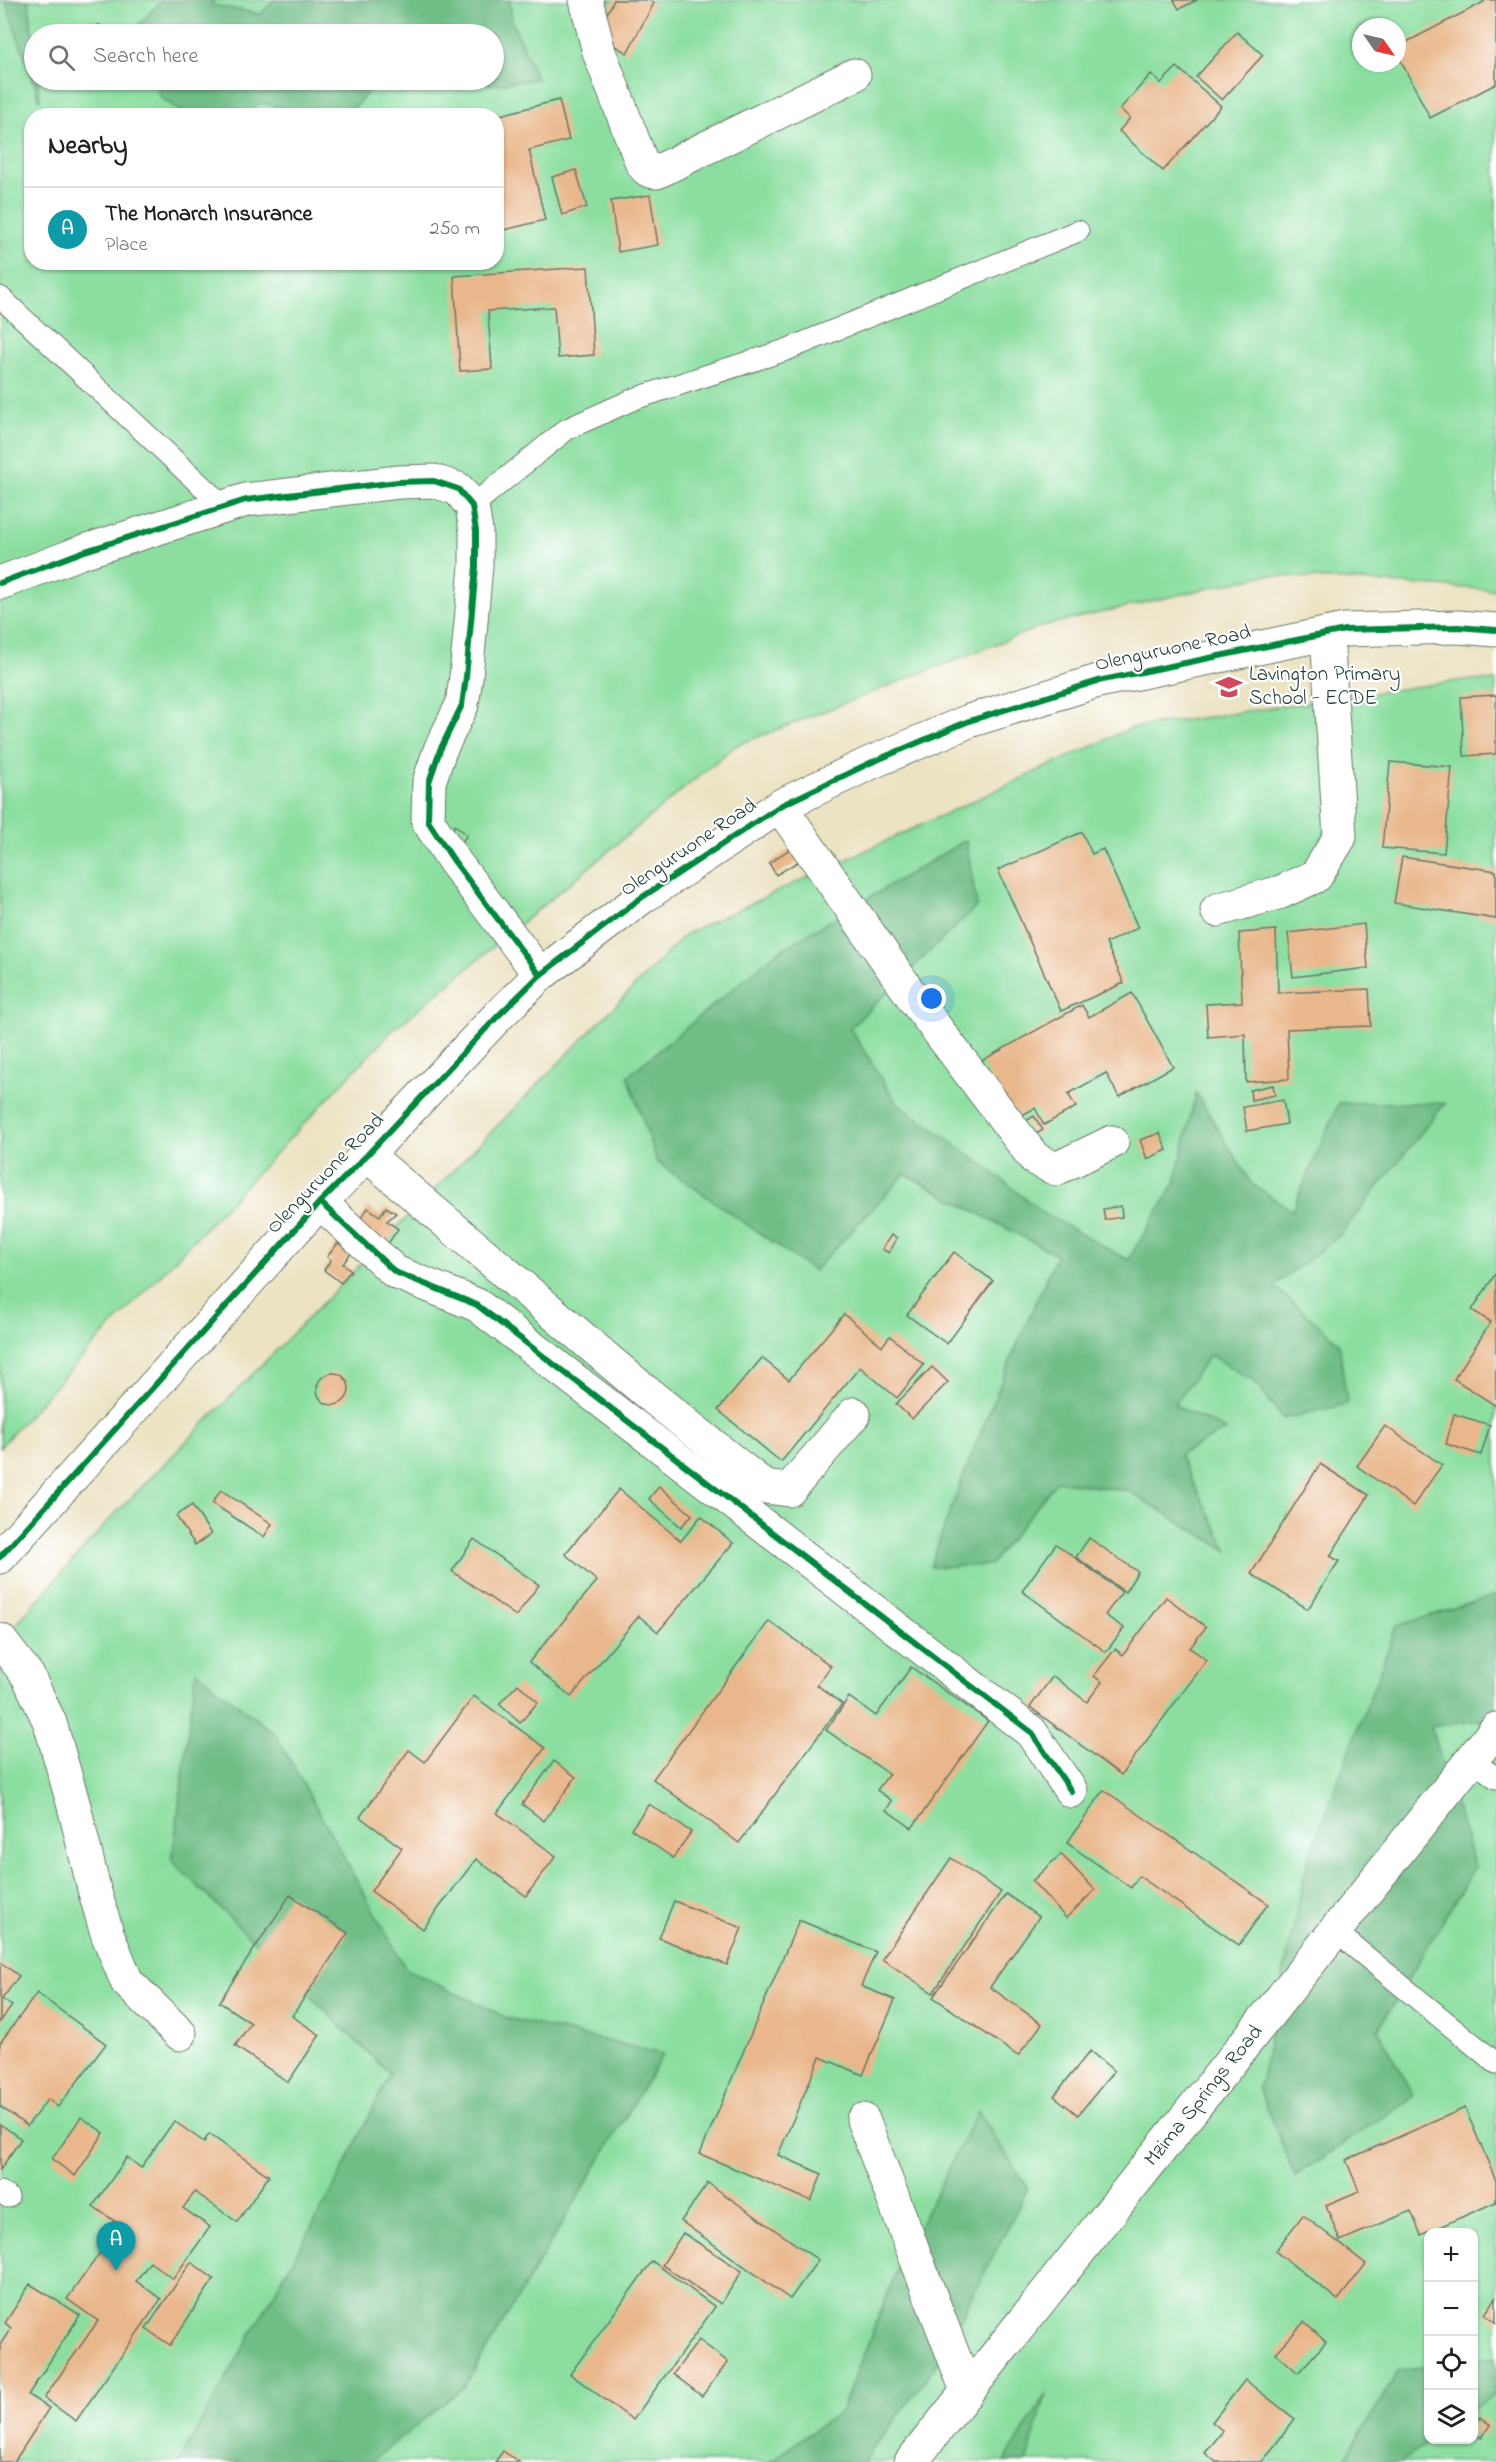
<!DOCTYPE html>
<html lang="en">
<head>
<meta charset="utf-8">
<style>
	:root { --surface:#fff; --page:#f2f2f2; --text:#202124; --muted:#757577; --line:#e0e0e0; --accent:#2563eb }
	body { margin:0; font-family:"Indie Flower",sans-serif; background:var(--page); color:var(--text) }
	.controls { position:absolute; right:18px; bottom:18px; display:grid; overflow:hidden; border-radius:12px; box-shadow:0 2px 4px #0004 }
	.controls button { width:54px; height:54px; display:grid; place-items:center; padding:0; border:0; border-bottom:2px solid var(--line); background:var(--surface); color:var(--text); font:30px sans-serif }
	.compass { position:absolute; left:1352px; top:18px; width:54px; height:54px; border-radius:50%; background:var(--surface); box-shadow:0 2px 4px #0004; rotate:124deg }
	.you { position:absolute; left:932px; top:999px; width:21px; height:21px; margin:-15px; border:4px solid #fff; border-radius:50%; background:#1a73e8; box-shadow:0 0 0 9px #1a73e833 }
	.badge { display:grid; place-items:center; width:39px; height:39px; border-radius:50%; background:var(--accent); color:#fff; font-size:20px; font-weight:700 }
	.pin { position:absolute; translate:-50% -50px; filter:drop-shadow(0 2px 3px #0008) }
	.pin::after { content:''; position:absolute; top:32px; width:21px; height:18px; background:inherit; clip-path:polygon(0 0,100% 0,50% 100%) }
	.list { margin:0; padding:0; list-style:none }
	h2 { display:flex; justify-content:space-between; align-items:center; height:78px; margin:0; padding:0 24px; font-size:26px }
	h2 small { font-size:20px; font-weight:400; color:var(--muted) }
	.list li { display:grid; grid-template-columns:39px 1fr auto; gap:18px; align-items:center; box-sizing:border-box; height:84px; padding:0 24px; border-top:2px solid var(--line) }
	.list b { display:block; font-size:22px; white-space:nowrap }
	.list p { margin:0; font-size:20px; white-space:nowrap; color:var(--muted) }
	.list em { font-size:20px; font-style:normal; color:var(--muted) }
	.icon { flex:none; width:33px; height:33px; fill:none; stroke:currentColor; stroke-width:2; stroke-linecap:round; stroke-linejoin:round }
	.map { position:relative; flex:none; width:1496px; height:2462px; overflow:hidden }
	.search { position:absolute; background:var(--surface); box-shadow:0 2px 4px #0004; left:24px; top:24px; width:480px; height:66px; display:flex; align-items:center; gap:15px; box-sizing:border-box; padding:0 21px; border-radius:33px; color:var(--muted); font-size:22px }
	.panel { position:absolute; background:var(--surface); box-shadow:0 2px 4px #0004; left:24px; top:108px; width:480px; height:162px; border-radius:24px }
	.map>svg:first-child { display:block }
</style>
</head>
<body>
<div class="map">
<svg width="1496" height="2462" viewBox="0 0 1496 2462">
	<rect width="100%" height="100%" fill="#fff"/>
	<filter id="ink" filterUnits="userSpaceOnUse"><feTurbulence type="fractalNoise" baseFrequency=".0167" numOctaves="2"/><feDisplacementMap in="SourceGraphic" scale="12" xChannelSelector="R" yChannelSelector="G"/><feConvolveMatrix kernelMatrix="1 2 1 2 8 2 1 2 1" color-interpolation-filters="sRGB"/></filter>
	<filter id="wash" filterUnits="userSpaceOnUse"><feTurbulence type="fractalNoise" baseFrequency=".008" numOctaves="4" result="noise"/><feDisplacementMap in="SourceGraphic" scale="24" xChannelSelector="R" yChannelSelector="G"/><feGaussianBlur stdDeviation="1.35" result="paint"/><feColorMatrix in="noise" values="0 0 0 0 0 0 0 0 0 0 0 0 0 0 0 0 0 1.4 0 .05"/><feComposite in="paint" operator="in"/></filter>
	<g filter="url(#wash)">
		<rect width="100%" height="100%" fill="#ece3c3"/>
		<g fill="#8bdea0" stroke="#558e6a" stroke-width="1.5" fill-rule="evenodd">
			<path d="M 0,0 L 1496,0 L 1496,590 L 1266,575 L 1042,626 L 735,746 L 392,1031 L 54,1387 L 0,1447 ZM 1361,27 L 1397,27 L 1397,63 L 1361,63 ZM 34,34 L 494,34 L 494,80 L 34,80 ZM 32,116 L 496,116 L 496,262 L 32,262 Z"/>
			<path d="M 1463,680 L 1496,681 L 1496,2462 L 0,2462 L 0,1642 L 113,1516 L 687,933 L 1131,728 ZM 1428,2232 L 1474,2232 L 1474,2440 L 1428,2440 Z"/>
		</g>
		<g fill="#70bd86" stroke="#487d5d" stroke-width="1.5">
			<path d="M 5,0 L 29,0 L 34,52 L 34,80 L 38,80 L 40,101 Z"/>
			<path d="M 162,0 L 215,0 L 211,5 L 261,14 L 274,0 L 509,0 L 513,24 L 537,79 L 490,85 L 486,80 L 494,80 L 494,34 L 137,34 L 135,29 Z"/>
			<path d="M 154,80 L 379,80 L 346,116 L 317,115 L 261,103 L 243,115 L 187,115 L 161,98 Z"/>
			<path d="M 966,840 L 977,906 L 850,1028 L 896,1102 L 981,1163 L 1043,1213 L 1128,1260 L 1175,1184 L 1196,1093 L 1251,1183 L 1292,1211 L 1339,1103 L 1445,1103 L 1340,1235 L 1274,1286 L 1339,1343 L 1347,1404 L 1283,1419 L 1255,1382 L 1210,1355 L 1174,1405 L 1226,1430 L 1179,1455 L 1228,1551 L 1128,1491 L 1057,1481 L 990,1565 L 930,1567 C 967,1461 1010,1358 1057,1255 L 905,1174 L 814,1271 L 657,1162 L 628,1076 L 776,953 Z"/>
			<path d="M 1496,1595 L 1496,1718 L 1431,1727 L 1475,1867 L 1378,2030 L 1414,2096 L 1295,2176 L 1259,2088 L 1308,1860 L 1397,1626 Z"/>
			<path d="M 196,1671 L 276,1735 L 406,1969 L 507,2018 L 663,2054 L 465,2386 L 371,2462 L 179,2462 L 332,2191 L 390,2074 L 172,1861 Z"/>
			<path d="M 978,2111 L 1028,2188 L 939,2361 L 863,2462 L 769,2462 L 841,2411 L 898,2268 Z"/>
			<path d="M 1496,2357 L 1496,2393 L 1474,2409 L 1474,2360 Z"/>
			<path d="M 1428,2366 L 1428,2440 L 1432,2440 L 1400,2462 L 1343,2462 L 1399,2370 Z"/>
			<path d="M 1047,2392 L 1026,2462 L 1005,2462 Z"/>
		</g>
		<g id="blocks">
			<g fill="#e9b78b">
				<path d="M 614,0 L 648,0 L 654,3 L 627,53 L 596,35 Z"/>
				<path d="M 1174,0 L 1197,0 L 1179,9 Z"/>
				<path d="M 1483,0 L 1496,0 L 1496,84 L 1430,118 L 1397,53 L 1397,47 L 1484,2 Z"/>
				<path d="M 100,25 L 102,34 L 63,34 Z"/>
				<path d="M 1237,32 L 1263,55 L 1222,100 L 1196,77 Z"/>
				<path d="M 1177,67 L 1221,106 L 1163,171 L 1119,131 L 1130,118 L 1120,109 L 1151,74 L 1161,83 Z"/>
				<path d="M 559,100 L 569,140 L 529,150 L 545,220 L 496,232 L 496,116 Z"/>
				<path d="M 576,170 L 587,207 L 562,215 L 552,177 Z"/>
				<path d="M 650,195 L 658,245 L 618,252 L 611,201 Z"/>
				<path d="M 588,267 L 594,355 L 558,358 L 554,307 L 488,311 L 492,369 L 460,371 L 454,276 Z"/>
				<path d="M 1496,695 L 1496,754 L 1464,756 L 1461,697 Z"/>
				<path d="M 1390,762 L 1452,767 L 1444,853 L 1382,848 Z"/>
				<path d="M 455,825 L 467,835 L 459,846 L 447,836 Z"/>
				<path d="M 1082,832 L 1092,854 L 1103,849 L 1138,928 L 1106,943 L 1124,983 L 1061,1011 L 998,870 Z"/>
				<path d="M 793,847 L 801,860 L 776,875 L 769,863 Z"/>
				<path d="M 1402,857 L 1496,871 L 1496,919 L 1394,903 Z"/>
				<path d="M 1364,924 L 1368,968 L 1293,977 L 1288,933 Z"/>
				<path d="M 1276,930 L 1278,993 L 1369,989 L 1371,1026 L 1287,1029 L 1289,1079 L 1246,1082 L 1245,1034 L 1208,1037 L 1206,1004 L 1242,1002 L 1239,933 Z"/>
				<path d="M 1132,993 L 1173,1067 L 1119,1097 L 1106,1073 L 1068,1094 L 1076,1107 L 1044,1125 L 1035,1108 L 1013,1120 L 981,1061 L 1082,1005 L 1089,1017 Z"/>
				<path d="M 1273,1085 L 1275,1095 L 1251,1100 L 1250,1090 Z"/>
				<path d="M 1283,1100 L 1287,1124 L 1247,1131 L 1243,1107 Z"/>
				<path d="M 1034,1116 L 1043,1130 L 1033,1136 L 1024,1122 Z"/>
				<path d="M 1160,1133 L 1167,1150 L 1147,1159 L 1140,1140 Z"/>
				<path d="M 1121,1206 L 1122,1217 L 1105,1220 L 1103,1209 Z"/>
				<path d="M 386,1207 L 396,1213 L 387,1221 L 398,1229 L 387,1245 L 357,1224 L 368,1208 L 380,1216 Z"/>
				<path d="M 891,1235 L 897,1238 L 889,1253 L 882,1249 Z"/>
				<path d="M 338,1243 L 351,1253 L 343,1264 L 351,1270 L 341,1283 L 324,1270 L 331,1260 L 327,1257 Z"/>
				<path d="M 954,1252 L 993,1281 L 947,1344 L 907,1315 Z"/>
				<path d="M 1496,1273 L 1496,1406 L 1454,1379 L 1491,1322 L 1472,1310 Z"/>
				<path d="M 844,1314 L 882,1346 L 890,1336 L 924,1365 L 897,1398 L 860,1367 L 781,1462 L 718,1410 L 762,1358 L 789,1380 Z"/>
				<path d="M 932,1367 L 948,1382 L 912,1419 L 896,1404 Z"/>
				<circle cx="333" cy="1389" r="16"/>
				<path d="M 1454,1414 L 1490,1425 L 1481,1455 L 1446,1444 Z"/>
				<path d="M 1385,1426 L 1442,1465 L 1413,1506 L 1357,1466 Z"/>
				<path d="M 1320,1464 L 1369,1495 L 1330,1556 L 1339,1561 L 1308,1609 L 1251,1574 Z"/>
				<path d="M 659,1486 L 692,1515 L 681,1527 L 649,1499 Z"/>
				<path d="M 619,1489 L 681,1541 L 701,1516 L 733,1543 L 658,1632 L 639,1616 L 571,1697 L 529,1662 L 597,1581 L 565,1554 Z"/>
				<path d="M 221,1490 L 272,1524 L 264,1537 L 212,1503 Z"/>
				<path d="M 192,1505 L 211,1534 L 195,1545 L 176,1516 Z"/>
				<path d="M 1089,1538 L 1138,1572 L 1125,1592 L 1076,1557 Z"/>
				<path d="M 474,1539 L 539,1585 L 516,1616 L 452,1571 Z"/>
				<path d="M 1056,1544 L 1122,1592 L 1105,1615 L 1124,1628 L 1106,1652 L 1022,1591 Z"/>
				<path d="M 1166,1597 L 1206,1627 L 1190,1648 L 1207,1660 L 1121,1775 L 1030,1707 L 1053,1676 L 1087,1702 L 1102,1682 L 1094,1676 L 1115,1649 L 1123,1655 Z"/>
				<path d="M 769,1621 L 831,1666 L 817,1685 L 842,1704 L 739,1843 L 653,1779 Z"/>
				<path d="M 911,1667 L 988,1721 L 912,1828 L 886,1810 L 892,1801 L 877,1790 L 889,1774 L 826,1730 L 849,1697 L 876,1716 Z"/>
				<path d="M 518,1684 L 538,1702 L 520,1723 L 499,1704 Z"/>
				<path d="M 474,1696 L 545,1748 L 497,1813 L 556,1856 L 526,1896 L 476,1859 L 423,1929 L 371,1891 L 402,1848 L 360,1817 L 409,1750 L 425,1762 Z"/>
				<path d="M 554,1761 L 576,1777 L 544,1821 L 522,1804 Z"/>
				<path d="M 1104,1790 L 1268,1904 L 1239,1945 L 1139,1876 L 1131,1888 L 1067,1843 Z"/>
				<path d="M 649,1804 L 691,1832 L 673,1858 L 631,1829 Z"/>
				<path d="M 1061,1854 L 1095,1890 L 1066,1918 L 1032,1881 Z"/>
				<path d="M 951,1858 L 1001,1892 L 933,1993 L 882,1959 Z"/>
				<path d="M 1006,1894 L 1039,1917 L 990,1987 L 1042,2024 L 1018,2056 L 933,1997 Z"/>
				<path d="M 290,1895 L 348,1933 L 292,2016 L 320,2035 L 288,2082 L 235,2046 L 251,2023 L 219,2002 Z"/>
				<path d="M 674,1901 L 742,1928 L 727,1965 L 659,1938 Z"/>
				<path d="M 799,1920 L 876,1952 L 861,1986 L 895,2000 L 863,2075 L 820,2057 L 778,2155 L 822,2174 L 811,2201 L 700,2154 Z"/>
				<path d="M 0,1962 L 19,1976 L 2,1999 L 12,2006 L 0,2022 Z"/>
				<path d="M 37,1993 L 106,2044 L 58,2107 L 48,2099 L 27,2126 L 0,2106 L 0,2043 Z"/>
				<path d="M 1090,2051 L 1114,2071 L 1078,2115 L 1054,2096 Z"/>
				<path d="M 1465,2108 L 1496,2181 L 1496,2202 L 1421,2235 L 1411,2211 L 1340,2241 L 1326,2205 L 1359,2191 L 1346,2160 Z"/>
				<path d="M 81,2117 L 104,2133 L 75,2176 L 52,2159 Z"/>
				<path d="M 174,2121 L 204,2142 L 209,2134 L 269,2176 L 237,2222 L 195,2192 L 183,2208 L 210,2227 L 173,2279 L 150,2262 L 136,2281 L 161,2299 L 76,2421 L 44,2398 L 98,2321 L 67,2299 L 120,2225 L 93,2206 L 127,2157 L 141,2168 Z"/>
				<path d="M 0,2124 L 21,2139 L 0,2170 Z"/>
				<path d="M 708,2183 L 818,2260 L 790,2299 L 681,2221 Z"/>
				<path d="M 1303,2215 L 1366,2264 L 1338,2300 L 1275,2251 Z"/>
				<path d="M 683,2233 L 742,2271 L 721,2304 L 662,2265 Z"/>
				<path d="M 652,2261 L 715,2307 L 633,2420 L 570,2374 Z"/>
				<path d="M 191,2262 L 214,2279 L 170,2345 L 146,2329 Z"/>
				<path d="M 30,2284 L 80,2315 L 28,2395 L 49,2408 L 14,2462 L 0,2462 L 0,2345 L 11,2328 L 5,2323 Z"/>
				<path d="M 1496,2298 L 1496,2323 L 1485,2314 Z"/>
				<path d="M 1304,2322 L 1326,2342 L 1298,2373 L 1276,2353 Z"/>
				<path d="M 699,2340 L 728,2362 L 702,2396 L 673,2374 Z"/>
				<path d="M 1245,2380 L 1295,2419 L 1262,2462 L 1216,2462 L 1205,2453 L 1223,2431 L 1212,2422 Z"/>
				<path d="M 1480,2417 L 1490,2425 L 1481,2438 L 1474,2432 L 1474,2427 Z"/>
				<path d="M 503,2451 L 519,2462 L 495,2462 Z"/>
			</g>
		</g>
	</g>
	<g filter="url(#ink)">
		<use href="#blocks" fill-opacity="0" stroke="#677766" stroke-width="1.5"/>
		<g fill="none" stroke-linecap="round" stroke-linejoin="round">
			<g stroke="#677766" stroke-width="23">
				<g id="lane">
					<path d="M 0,297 L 224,507"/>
					<path d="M 472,506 L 567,429 L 634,399 L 786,350 L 1078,231"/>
					<path d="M 1471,1759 L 1496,1778"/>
					<path d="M 1336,1932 L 1496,2063"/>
					<path d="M 0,2192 L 8,2197"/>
				</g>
			</g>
			<g stroke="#677766" stroke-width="35">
				<g id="street">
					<path d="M 586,0 L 599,52 L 641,161 C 645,169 648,172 657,172 L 854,75"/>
					<path d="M 0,583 L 82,552 L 246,500 L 398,482 L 434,481 L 458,489 L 472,506 L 476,531 L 476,566 L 466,677 L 462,705 L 440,750 L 429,782 L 428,821 L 454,861 L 540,975"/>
					<path d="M 780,806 L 914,999 L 1035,1159 L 1056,1169 L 1112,1142"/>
					<path d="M 1217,910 L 1281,892 L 1316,876 L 1340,837 L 1327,634"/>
					<path d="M 367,1155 L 646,1392 L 765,1487 L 789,1490 L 854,1414"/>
					<path d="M 320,1202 L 395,1272 L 477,1305 L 1031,1732 L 1071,1791"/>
					<path d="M 0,1640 L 28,1676 L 50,1723 L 74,1806 L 94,1889 L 107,1933 L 127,1982 L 180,2034"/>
					<path d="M 863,2120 L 967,2391"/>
				</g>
			</g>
			<g stroke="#677766" stroke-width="35">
				<g id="secondary">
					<path d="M 0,1557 L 320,1202 L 367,1155 L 497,1017 L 540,975 L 641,898 L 780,806 L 870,763 L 969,721 L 1098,681 L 1345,630 L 1458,627 L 1496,630"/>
					<path d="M 911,2462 L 1496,1729"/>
				</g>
			</g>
			<use href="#lane" stroke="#fff" stroke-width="21"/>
			<use href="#street" stroke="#fff" stroke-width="33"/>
			<use href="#secondary" stroke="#fff" stroke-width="33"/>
			<g stroke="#fff" stroke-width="10">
				<g id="cycleway">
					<path d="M 0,583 L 82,552 L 246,500 L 398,482 L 434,481 L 458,489 L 472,506 L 476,531 L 476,566 L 466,677 L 462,705 L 440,750 L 429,782 L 428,821 L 454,861 L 540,975"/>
					<path d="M 320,1202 L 395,1272 L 477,1305 L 1031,1732 L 1071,1791"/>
					<path d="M 0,1557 L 320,1202 L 367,1155 L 497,1017 L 540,975 L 641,898 L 780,806 L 870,763 L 969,721 L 1098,681 L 1345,630 L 1458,627 L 1496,630"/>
				</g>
			</g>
			<use href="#cycleway" stroke="#00873e" stroke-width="6"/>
		</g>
	</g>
	<defs>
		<g id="school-bare" transform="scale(2.07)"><path d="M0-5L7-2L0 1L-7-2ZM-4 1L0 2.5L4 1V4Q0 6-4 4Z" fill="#d1495b" stroke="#fff" stroke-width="2.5" paint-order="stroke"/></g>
	</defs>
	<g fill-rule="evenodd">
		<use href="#school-bare" x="1229" y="687"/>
	</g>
	<g text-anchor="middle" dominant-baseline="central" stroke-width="4.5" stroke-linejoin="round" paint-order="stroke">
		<g font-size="21" fill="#1f3d34" stroke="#fff">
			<text transform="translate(1173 649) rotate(-12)">Olenguruone Road</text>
			<text transform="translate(689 848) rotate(-34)">Olenguruone Road</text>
			<text transform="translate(326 1174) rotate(-46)">Olenguruone Road</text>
			<text transform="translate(1204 2096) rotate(-51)">Mzima Springs Road</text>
		</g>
		<g font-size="21" fill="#1f3d34" stroke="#fff" text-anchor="start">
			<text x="1249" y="675">Lavington Primary<tspan x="1249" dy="24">School - ECDE</tspan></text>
		</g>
	</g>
</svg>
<div class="controls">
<button>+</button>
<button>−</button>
<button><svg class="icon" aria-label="locate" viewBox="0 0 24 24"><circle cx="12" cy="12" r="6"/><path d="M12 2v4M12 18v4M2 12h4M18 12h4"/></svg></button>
<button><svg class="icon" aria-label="layers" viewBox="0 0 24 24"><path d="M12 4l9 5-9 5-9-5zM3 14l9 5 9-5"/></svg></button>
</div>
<svg class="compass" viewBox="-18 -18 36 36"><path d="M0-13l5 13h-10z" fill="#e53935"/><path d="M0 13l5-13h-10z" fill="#757577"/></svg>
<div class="you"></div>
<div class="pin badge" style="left:116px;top:2271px;background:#0f9aa8">A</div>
<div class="search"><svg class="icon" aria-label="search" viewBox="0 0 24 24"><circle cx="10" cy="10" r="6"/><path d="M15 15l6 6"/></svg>Search here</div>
<section class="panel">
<h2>Nearby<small></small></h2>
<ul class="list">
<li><span class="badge" style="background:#0f9aa8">A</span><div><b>The Monarch Insurance</b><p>Place</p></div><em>250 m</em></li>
</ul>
</section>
</div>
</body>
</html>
